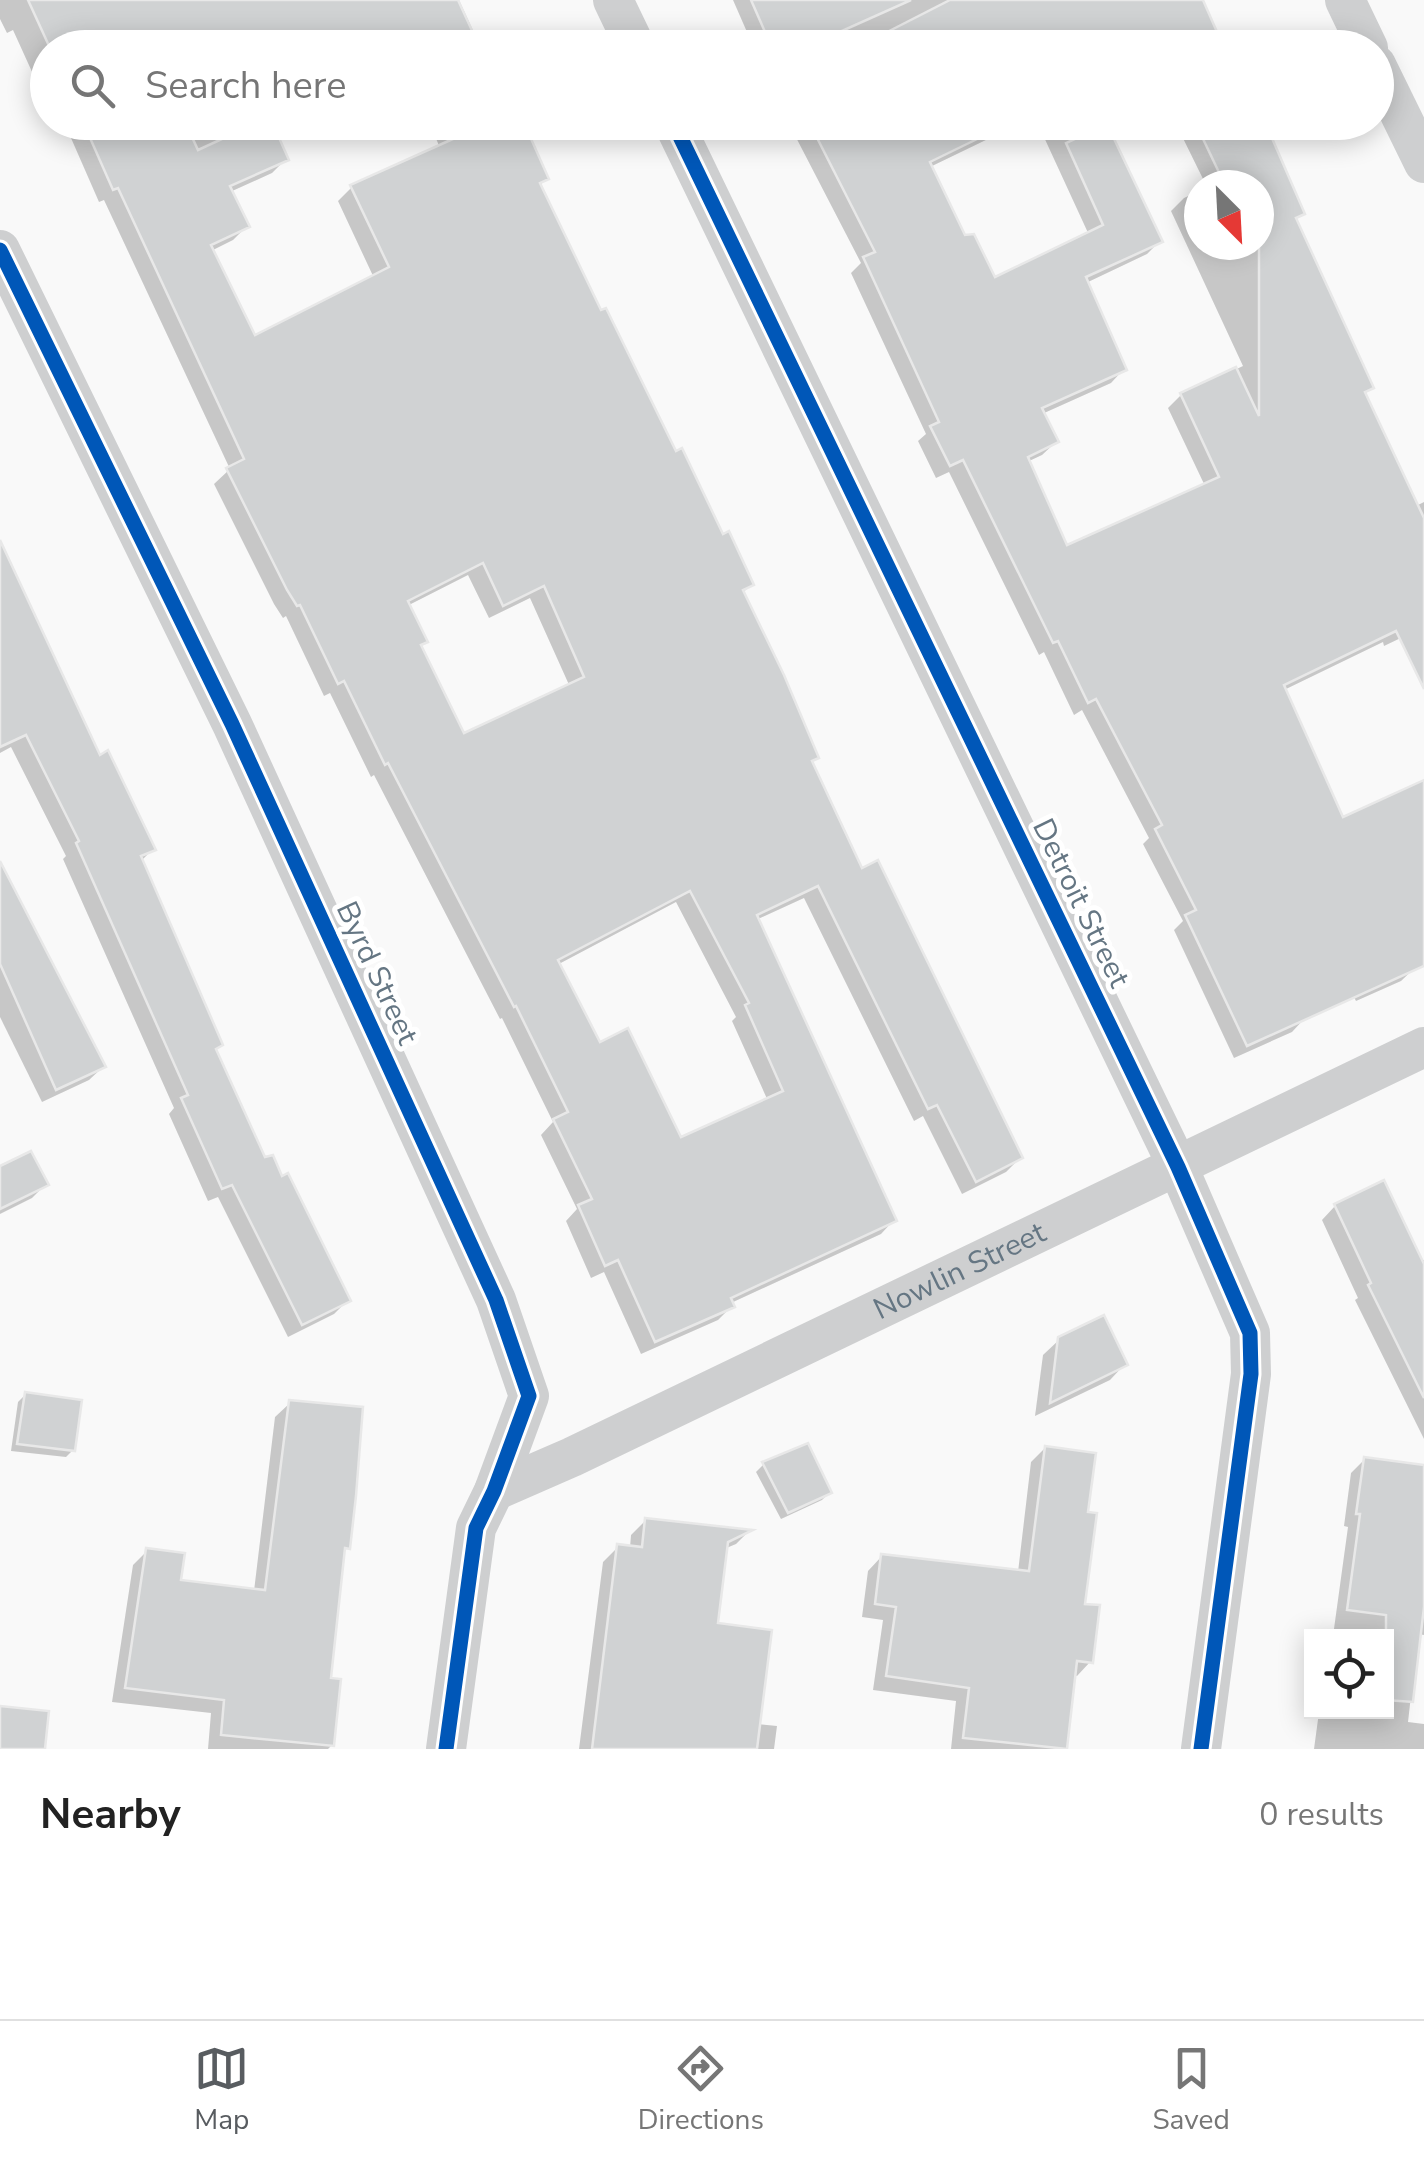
<!DOCTYPE html>
<html lang="en">
<head>
<meta charset="utf-8">
<style>
	:root { --surface:#fff; --page:#f6f6f6; --text:#222; --muted:#767676; --line:#e0e0e0; --accent:#585c60 }
	body { margin:0; font-family:"Nunito Sans",sans-serif; background:var(--page); color:var(--text) }
	.controls { position:absolute; right:30px; bottom:30px; display:grid; overflow:hidden; border-radius:0px; box-shadow:0 5px 25px #0003 }
	.controls button { width:90px; height:90px; display:grid; place-items:center; padding:0; border:0; border-bottom:2px solid var(--line); background:var(--surface); color:var(--text); font:50px sans-serif }
	.compass { position:absolute; left:1184px; top:170px; width:90px; height:90px; border-radius:50%; background:var(--surface); box-shadow:0 5px 25px #0003; rotate:156deg }
	.list { margin:0; padding:0; list-style:none }
	h2 { display:flex; justify-content:space-between; align-items:center; height:130px; margin:0; padding:0 40px; font-size:42px }
	h2 small { font-size:32px; font-weight:400; color:var(--muted) }
	.icon { flex:none; width:55px; height:55px; fill:none; stroke:currentColor; stroke-width:2; stroke-linecap:round; stroke-linejoin:round }
	.map { position:relative; flex:none; width:1424px; height:1749px; overflow:hidden }
	.search { position:absolute; background:var(--surface); box-shadow:0 5px 25px #0003; left:30px; right:30px; top:30px; height:110px; display:flex; align-items:center; gap:25px; box-sizing:border-box; padding:0 35px; border-radius:55px; color:var(--muted); font-size:38px }
	.sheet { height:270px; background:var(--surface) }
	nav { display:flex; justify-content:space-around; align-items:center; box-sizing:border-box; height:140px; border-top:2px solid var(--line); background:var(--surface); font-size:28px; color:var(--muted) }
	nav a { display:grid; justify-items:center; gap:5px }
	nav .on { color:var(--accent) }
	.map>svg:first-child { display:block }
</style>
</head>
<body>
<div class="map">
<svg width="1424" height="1749" viewBox="0 0 1424 1749">
	<rect width="100%" height="100%" fill="#f9f9f9"/>
	<g fill="#0003" fill-rule="evenodd">
		<path d="M 0,0 L 459,0 L 481,48 L 48,48 L 48,107 L 13,30 L 7,33 L 0,19 Z"/>
		<path d="M 733,0 L 1200,0 L 1222,48 L 754,48 Z"/>
		<path d="M 64,122 L 270,122 L 286,159 L 272,173 L 230,192 L 246,227 L 233,240 L 211,251 L 254,338 L 374,278 L 338,201 L 352,187 L 440,148 L 429,122 L 514,122 L 546,179 L 539,186 L 600,314 L 675,455 L 751,584 L 742,594 L 816,757 L 810,763 L 861,871 L 1020,1158 L 1006,1172 L 962,1194 L 923,1116 L 914,1121 L 804,898 L 756,920 L 894,1220 L 881,1234 L 731,1303 L 732,1306 L 718,1320 L 641,1354 L 604,1272 L 591,1278 L 566,1221 L 577,1209 L 541,1135 L 553,1122 L 502,1018 L 500,1019 L 374,775 L 371,777 L 330,693 L 324,696 L 286,616 L 283,618 L 274,604 L 214,484 L 230,469 L 104,200 L 99,202 ZM 468,575 L 489,618 L 530,598 L 570,687 L 462,737 L 419,647 L 425,642 L 407,606 ZM 676,902 L 736,1017 L 732,1021 L 768,1101 L 680,1140 L 599,1045 L 557,965 Z"/>
		<path d="M 788,122 L 1023,122 L 930,167 L 964,238 L 994,281 L 1089,235 L 1037,122 L 1103,122 L 1160,241 L 1147,254 L 1086,283 L 1124,369 L 1111,383 L 1042,414 L 1056,442 L 1042,455 L 1027,462 L 1065,548 L 1205,486 L 1168,408 L 1181,395 L 1243,366 L 1171,211 L 1184,198 L 1199,191 L 1199,245 L 1259,245 L 1259,185 L 1206,185 L 1175,122 L 1256,122 L 1302,213 L 1295,220 L 1371,388 L 1364,395 L 1416,506 L 1424,502 L 1424,671 L 1407,635 L 1384,646 L 1383,642 L 1284,690 L 1342,820 L 1424,783 L 1424,959 L 1401,981 L 1356,1001 L 1332,954 L 1305,1018 L 1292,1032 L 1234,1058 L 1174,930 L 1183,921 L 1143,844 L 1149,838 L 1082,710 L 1074,715 L 1044,652 L 1039,655 L 949,472 L 936,478 L 918,441 L 926,434 L 851,273 L 861,263 Z"/>
		<path d="M 0,580 L 153,849 L 140,862 L 214,1051 L 264,1160 L 348,1300 L 334,1314 L 288,1337 L 218,1197 L 208,1201 L 169,1114 L 174,1108 L 63,859 L 66,856 L 11,747 L 0,753 Z"/>
		<path d="M 0,866 L 103,1067 L 89,1080 L 42,1102 L 0,1017 Z"/>
		<path d="M 0,1168 L 46,1184 L 32,1198 L 0,1214 Z"/>
		<path d="M 1335,1206 L 1420,1262 L 1424,1260 L 1424,1439 L 1355,1300 L 1358,1298 L 1322,1220 Z"/>
		<path d="M 1060,1339 L 1125,1364 L 1110,1380 L 1035,1416 L 1043,1355 Z"/>
		<path d="M 26,1394 L 73,1450 L 66,1457 L 11,1451 L 18,1402 Z"/>
		<path d="M 290,1403 L 347,1548 L 342,1553 L 328,1681 L 332,1745 L 328,1749 L 208,1749 L 211,1713 L 112,1702 L 133,1565 L 147,1551 L 179,1582 L 254,1591 L 275,1417 Z"/>
		<path d="M 1045,1448 L 1086,1514 L 1083,1606 L 1091,1661 L 1077,1676 L 1073,1675 L 1064,1749 L 951,1749 L 956,1701 L 873,1690 L 883,1620 L 862,1617 L 868,1571 L 882,1556 L 1018,1572 L 1031,1462 Z"/>
		<path d="M 1364,1460 L 1424,1468 L 1424,1635 L 1418,1634 L 1408,1722 L 1424,1724 L 1424,1749 L 1314,1749 L 1319,1712 L 1386,1712 L 1386,1636 L 1333,1636 L 1348,1527 L 1344,1526 L 1351,1473 Z"/>
		<path d="M 764,1464 L 829,1493 L 822,1500 L 781,1519 L 756,1472 Z"/>
		<path d="M 646,1520 L 748,1532 L 736,1544 L 724,1549 L 715,1626 L 758,1724 L 777,1726 L 774,1749 L 579,1749 L 603,1562 L 618,1547 L 630,1548 L 631,1535 Z"/>
	</g>
	<g fill="#d0d2d3" stroke="#e8e8e8" stroke-width="2.5" fill-rule="evenodd">
		<path d="M 28,0 L 458,0 L 480,48 L 50,48 Z"/>
		<path d="M 751,0 L 911,0 L 804,48 L 772,48 Z"/>
		<path d="M 950,0 L 1203,0 L 1224,48 L 856,48 Z"/>
		<path d="M 83,122 L 185,122 L 198,150 L 259,122 L 272,122 L 289,160 L 230,186 L 250,227 L 211,245 L 255,335 L 389,267 L 350,185 L 455,138 L 448,122 L 517,122 L 518,125 L 524,123 L 549,179 L 540,183 L 601,310 L 606,308 L 676,451 L 682,448 L 723,534 L 729,531 L 754,585 L 743,590 L 784,675 L 819,758 L 812,761 L 862,868 L 878,860 L 1023,1158 L 976,1182 L 937,1105 L 928,1109 L 818,886 L 757,915 L 897,1221 L 731,1298 L 735,1307 L 655,1342 L 618,1260 L 605,1266 L 578,1205 L 592,1199 L 553,1119 L 568,1112 L 516,1006 L 514,1007 L 388,763 L 385,765 L 344,681 L 338,684 L 300,605 L 297,606 L 287,590 L 226,468 L 244,459 L 118,188 L 113,190 ZM 483,563 L 503,606 L 544,586 L 584,677 L 464,733 L 421,645 L 428,642 L 408,601 ZM 690,891 L 749,1003 L 745,1005 L 783,1091 L 681,1137 L 628,1028 L 600,1042 L 558,960 Z"/>
		<path d="M 809,122 L 1012,122 L 930,162 L 965,235 L 974,234 L 995,277 L 1103,225 L 1066,143 L 1107,124 L 1163,242 L 1086,277 L 1127,370 L 1042,408 L 1059,442 L 1028,457 L 1067,545 L 1219,477 L 1180,393 L 1236,367 L 1259,416 L 1259,185 L 1225,185 L 1195,122 L 1265,122 L 1305,214 L 1296,218 L 1374,388 L 1365,392 L 1424,518 L 1424,689 L 1396,631 L 1284,685 L 1343,817 L 1424,780 L 1424,966 L 1247,1046 L 1185,915 L 1196,910 L 1155,829 L 1162,825 L 1096,699 L 1088,703 L 1058,641 L 1053,643 L 963,460 L 950,466 L 930,426 L 939,422 L 863,257 L 875,252 Z"/>
		<path d="M 0,540 L 100,755 L 108,750 L 156,850 L 141,856 L 223,1045 L 216,1049 L 265,1157 L 273,1155 L 282,1176 L 288,1173 L 351,1301 L 302,1325 L 232,1185 L 222,1189 L 181,1098 L 188,1095 L 76,843 L 79,841 L 26,735 L 0,747 Z"/>
		<path d="M 0,861 L 106,1067 L 56,1090 L 0,964 Z"/>
		<path d="M 31,1151 L 49,1185 L 0,1209 L 0,1166 Z"/>
		<path d="M 1384,1180 L 1424,1264 L 1424,1398 L 1368,1285 L 1371,1283 L 1334,1204 Z"/>
		<path d="M 1104,1315 L 1128,1365 L 1050,1403 L 1058,1337 Z"/>
		<path d="M 25,1392 L 82,1400 L 75,1451 L 17,1444 Z"/>
		<path d="M 289,1400 L 363,1407 L 356,1496 L 350,1549 L 345,1548 L 331,1678 L 341,1679 L 334,1746 L 221,1735 L 224,1700 L 125,1688 L 146,1548 L 185,1553 L 181,1580 L 265,1590 Z"/>
		<path d="M 808,1443 L 832,1493 L 788,1513 L 762,1462 Z"/>
		<path d="M 1045,1446 L 1096,1453 L 1088,1512 L 1097,1513 L 1085,1604 L 1100,1605 L 1093,1663 L 1077,1661 L 1067,1749 L 963,1738 L 969,1688 L 886,1676 L 896,1607 L 875,1604 L 881,1554 L 1029,1571 Z"/>
		<path d="M 1364,1457 L 1424,1465 L 1424,1607 L 1413,1702 L 1386,1700 L 1386,1615 L 1347,1610 L 1360,1514 L 1356,1514 Z"/>
		<path d="M 645,1518 L 753,1530 L 728,1542 L 718,1623 L 772,1630 L 757,1749 L 592,1749 L 617,1544 L 642,1547 Z"/>
		<path d="M 0,1706 L 49,1711 L 45,1749 L 0,1749 Z"/>
	</g>
	<g fill="none" stroke-linecap="round" stroke-linejoin="round">
		<g stroke="#cecfd0" stroke-width="40">
			<path d="M 613,0 L 636,48"/>
			<path d="M 1345,0 L 1368,48"/>
			<path d="M 1376,65 L 1424,163"/>
			<path d="M 673,122 L 1178,1167 L 1250,1333 L 1251,1374 L 1201,1749"/>
			<path d="M 0,250 L 232,724 L 496,1300 L 529,1396 L 494,1491 L 476,1528 L 446,1749"/>
			<path id="s1" d="M 494,1491 L 572,1457 L 1424,1047"/>
		</g>
		<g stroke="#fff" stroke-width="21">
			<g id="cycleway">
				<path d="M 673,122 L 1178,1167 L 1250,1333 L 1251,1374 L 1201,1749"/>
				<path d="M 0,250 L 232,724 L 496,1300 L 529,1396 L 494,1491 L 476,1528 L 446,1749"/>
			</g>
		</g>
		<use href="#cycleway" stroke="#0057b8" stroke-width="15"/>
	</g>
	<g text-anchor="middle" dominant-baseline="central" stroke-width="10" stroke-linejoin="round" paint-order="stroke">
		<g font-size="30" fill="#657683" stroke="#fff">
			<text transform="translate(1081 903) rotate(64)">Detroit Street</text>
			<text transform="translate(377 973) rotate(65)">Byrd Street</text>
			<text stroke="none"><textPath href="#s1" startOffset="515">Nowlin Street</textPath></text>
		</g>
	</g>
</svg>
<div class="controls">
<button><svg class="icon" aria-label="locate" viewBox="0 0 24 24"><circle cx="12" cy="12" r="6"/><path d="M12 2v4M12 18v4M2 12h4M18 12h4"/></svg></button>
</div>
<svg class="compass" viewBox="-18 -18 36 36"><path d="M0-13l5 13h-10z" fill="#e53935"/><path d="M0 13l5-13h-10z" fill="#767676"/></svg>
<div class="search"><svg class="icon" aria-label="search" viewBox="0 0 24 24"><circle cx="10" cy="10" r="6"/><path d="M15 15l6 6"/></svg>Search here</div>
</div>
<section class="sheet">
<h2>Nearby<small>0 results</small></h2>
<ul class="list">
</ul>
</section>
<nav>
<a class="on"><svg class="icon" aria-label="map" viewBox="0 0 24 24"><path d="M3 6l6-2 6 2 6-2v14l-6 2-6-2-6 2zM9 4v14M15 6v14"/></svg>Map</a>
<a><svg class="icon" aria-label="directions" viewBox="0 0 24 24"><path d="M12 3l9 9-9 9-9-9zM9 14v-3h6M13 9l2 2-2 2"/></svg>Directions</a>
<a><svg class="icon" aria-label="saved" viewBox="0 0 24 24"><path d="M7 4h10v16l-5-4-5 4z"/></svg>Saved</a>
</nav>
</body>
</html>
